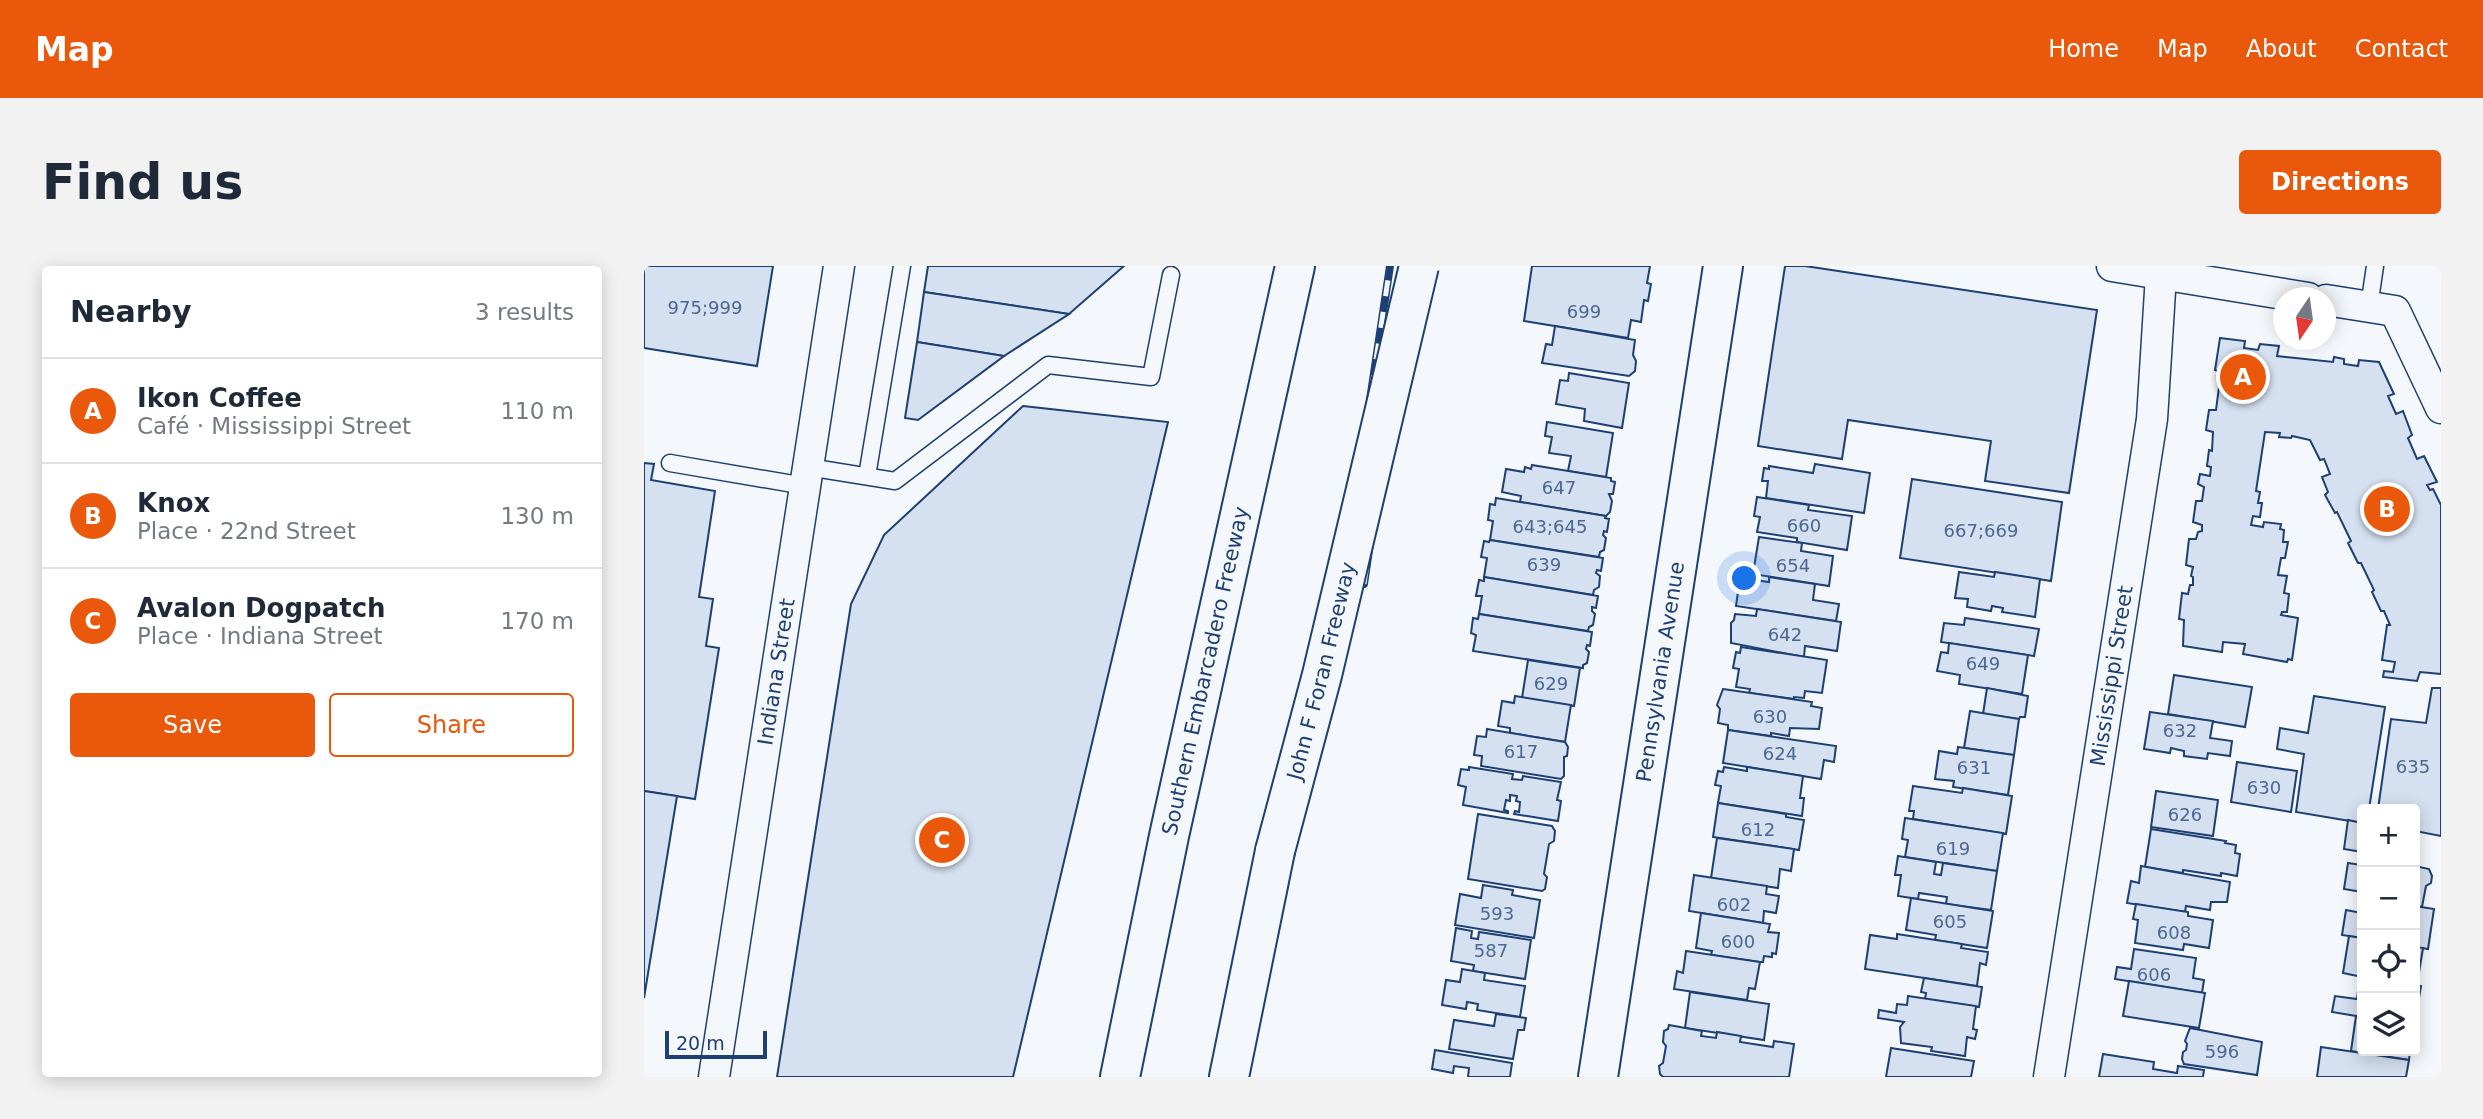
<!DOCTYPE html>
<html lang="en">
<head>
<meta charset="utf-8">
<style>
	:root { --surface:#fff; --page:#f2f2f3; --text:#1f2937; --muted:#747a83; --line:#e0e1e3; --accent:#ea580c }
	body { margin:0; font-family:"DejaVu Sans",sans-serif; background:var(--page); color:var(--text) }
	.controls { position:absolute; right:21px; bottom:21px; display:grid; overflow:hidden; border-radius:7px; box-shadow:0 4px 18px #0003 }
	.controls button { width:63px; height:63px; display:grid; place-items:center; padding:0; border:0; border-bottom:2px solid var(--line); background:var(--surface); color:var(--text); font:35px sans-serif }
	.compass { position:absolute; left:1629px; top:21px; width:63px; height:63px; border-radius:50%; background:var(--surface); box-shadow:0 4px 18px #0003; rotate:193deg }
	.scale { position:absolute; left:21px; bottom:18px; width:102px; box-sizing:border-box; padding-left:7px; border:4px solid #1d3f73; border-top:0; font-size:19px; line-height:24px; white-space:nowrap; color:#1d3f73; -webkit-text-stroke:5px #f4f7fb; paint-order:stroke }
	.you { position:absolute; left:1101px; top:313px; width:24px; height:24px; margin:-18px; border:5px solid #fff; border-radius:50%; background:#1a73e8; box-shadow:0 0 0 10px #1a73e833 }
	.badge { display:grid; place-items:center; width:46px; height:46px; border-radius:50%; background:var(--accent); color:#fff; font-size:23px; font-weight:700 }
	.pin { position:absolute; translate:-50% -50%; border:4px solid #fff; box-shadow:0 2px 7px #0006 }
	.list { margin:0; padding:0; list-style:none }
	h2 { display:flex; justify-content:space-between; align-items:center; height:91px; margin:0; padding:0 28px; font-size:30px }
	h2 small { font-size:23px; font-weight:400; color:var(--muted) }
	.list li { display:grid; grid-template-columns:46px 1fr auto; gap:21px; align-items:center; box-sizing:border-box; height:105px; padding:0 28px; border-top:2px solid var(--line) }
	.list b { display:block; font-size:26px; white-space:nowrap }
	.list p { margin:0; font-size:23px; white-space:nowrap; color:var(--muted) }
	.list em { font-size:23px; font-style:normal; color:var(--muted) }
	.actions { display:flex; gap:14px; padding:21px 28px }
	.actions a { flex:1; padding:16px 0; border:2px solid var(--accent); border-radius:7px; text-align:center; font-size:24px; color:var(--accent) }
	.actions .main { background:var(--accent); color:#fff }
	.icon { flex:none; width:38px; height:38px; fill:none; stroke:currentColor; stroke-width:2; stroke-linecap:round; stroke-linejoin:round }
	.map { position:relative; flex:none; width:1797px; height:811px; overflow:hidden; border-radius:7px }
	header { display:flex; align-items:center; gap:42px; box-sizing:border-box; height:98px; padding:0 35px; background:var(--accent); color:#fff }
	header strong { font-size:33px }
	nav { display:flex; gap:38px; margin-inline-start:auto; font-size:24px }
	.intro { display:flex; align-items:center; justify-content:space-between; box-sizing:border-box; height:168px; padding:0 42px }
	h1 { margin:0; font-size:49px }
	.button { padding:18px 32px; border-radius:7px; background:var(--accent); color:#fff; font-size:24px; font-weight:700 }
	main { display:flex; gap:42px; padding:0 42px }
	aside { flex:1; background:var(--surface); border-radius:7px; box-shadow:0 4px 18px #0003 }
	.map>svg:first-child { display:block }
</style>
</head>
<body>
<header>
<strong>Map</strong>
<nav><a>Home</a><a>Map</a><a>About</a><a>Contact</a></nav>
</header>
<div class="intro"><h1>Find us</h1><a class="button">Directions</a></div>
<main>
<aside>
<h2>Nearby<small>3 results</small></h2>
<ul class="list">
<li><span class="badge">A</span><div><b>Ikon Coffee</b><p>Café · Mississippi Street</p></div><em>110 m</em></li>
<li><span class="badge">B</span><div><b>Knox</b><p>Place · 22nd Street</p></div><em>130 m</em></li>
<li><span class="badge">C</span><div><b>Avalon Dogpatch</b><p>Place · Indiana Street</p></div><em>170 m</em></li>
</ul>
<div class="actions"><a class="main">Save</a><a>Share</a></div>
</aside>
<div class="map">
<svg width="1797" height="811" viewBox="0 0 1797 811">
	<rect width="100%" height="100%" fill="#f4f7fb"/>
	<g fill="#d5e0f0" stroke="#1d3f73" stroke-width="2">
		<path d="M 0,0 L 129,0 L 113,100 L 0,82 Z"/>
		<path d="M 284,0 L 480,0 L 425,48 L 280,26 Z"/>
		<path d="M 888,0 L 1006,0 L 1003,17 L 1007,18 L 1004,35 L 1000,34 L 997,56 L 987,54 L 984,72 L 880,55 Z"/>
		<path d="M 1141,0 L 1161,0 L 1453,44 L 1425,227 L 1341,215 L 1347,175 L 1204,154 L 1198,193 L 1114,180 Z"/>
		<path d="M 280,26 L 425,48 L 360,90 L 273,76 Z"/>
		<path d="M 911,60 L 991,74 L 989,89 L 992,95 L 991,105 L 985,110 L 898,97 L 902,78 L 908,79 Z"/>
		<path d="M 1576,72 L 1601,75 L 1600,82 L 1614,84 L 1616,78 L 1635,80 L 1633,90 L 1689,96 L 1690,91 L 1700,93 L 1700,98 L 1714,100 L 1715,94 L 1735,96 L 1750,128 L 1744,130 L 1752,148 L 1759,145 L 1768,169 L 1764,172 L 1773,193 L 1780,190 L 1793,216 L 1783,219 L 1786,224 L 1789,223 L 1797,239 L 1797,408 L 1776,406 L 1773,415 L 1739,411 L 1740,405 L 1749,406 L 1751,396 L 1738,394 L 1743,359 L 1746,359 L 1740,345 L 1737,345 L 1728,326 L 1730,324 L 1717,297 L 1714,297 L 1704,277 L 1707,275 L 1693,246 L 1691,247 L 1681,229 L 1684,226 L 1678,211 L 1686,208 L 1680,193 L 1676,194 L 1666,174 L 1648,170 L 1647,172 L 1635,171 L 1636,167 L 1621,166 L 1612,225 L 1616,226 L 1614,237 L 1618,237 L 1616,251 L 1609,250 L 1607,259 L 1619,261 L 1620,256 L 1637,258 L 1636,263 L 1640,264 L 1639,276 L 1644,276 L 1641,292 L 1637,292 L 1634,309 L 1643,310 L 1640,327 L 1645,328 L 1643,346 L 1638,346 L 1637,349 L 1654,352 L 1648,394 L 1644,393 L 1643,396 L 1599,388 L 1601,378 L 1579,376 L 1578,386 L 1539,380 L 1540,354 L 1535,353 L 1538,327 L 1544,328 L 1546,319 L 1549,319 L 1549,311 L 1547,310 L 1549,301 L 1542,299 L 1545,273 L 1552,273 L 1554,266 L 1558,265 L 1558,259 L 1549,256 L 1552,235 L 1558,235 L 1560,221 L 1554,218 L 1556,208 L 1566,210 L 1567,201 L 1563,200 L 1565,184 L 1568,185 L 1569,166 L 1562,164 L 1565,144 L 1572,144 L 1577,106 L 1571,104 Z"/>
		<path d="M 273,76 L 360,90 L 274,154 L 261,152 Z"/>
		<path d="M 925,107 L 985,117 L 978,162 L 940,155 L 941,143 L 912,138 L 916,114 L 924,115 Z"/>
		<path d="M 379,140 L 524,156 L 369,811 L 133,811 L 207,338 L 240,269 Z"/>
		<path d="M 903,156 L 969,167 L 962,211 L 924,205 L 927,190 L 905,187 L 908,171 L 901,170 Z"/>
		<path d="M 0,197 L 10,198 L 7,214 L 71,225 L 55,331 L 69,333 L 62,380 L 75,382 L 51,533 L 0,525 Z"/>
		<path d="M 1171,198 L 1226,207 L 1220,247 L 1122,232 L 1124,215 L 1118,215 L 1120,202 L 1125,203 L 1125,200 L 1169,207 Z"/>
		<path d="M 888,199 L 967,212 L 967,215 L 971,216 L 969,228 L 965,228 L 968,235 L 966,246 L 962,250 L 876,236 L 877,230 L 858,226 L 862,203 L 880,206 L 881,201 L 887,203 Z"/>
		<path d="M 1268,213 L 1418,236 L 1407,315 L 1256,292 Z"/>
		<path d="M 1113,231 L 1165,239 L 1164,244 L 1208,250 L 1203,284 L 1153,276 L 1153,272 L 1113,266 L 1116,251 L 1110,250 Z"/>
		<path d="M 852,232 L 962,250 L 961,252 L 965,253 L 963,266 L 960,265 L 959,269 L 962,272 L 960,284 L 956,286 L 955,291 L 846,274 L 849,255 L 844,254 L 846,238 L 851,239 Z"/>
		<path d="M 1115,271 L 1158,277 L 1157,285 L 1189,290 L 1185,320 L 1109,308 Z"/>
		<path d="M 846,274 L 959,292 L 957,305 L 953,304 L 952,307 L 956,310 L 955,321 L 950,324 L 949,329 L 840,311 L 843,292 L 837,291 L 840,275 L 845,276 Z"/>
		<path d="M 1315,306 L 1350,311 L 1351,306 L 1396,313 L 1391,351 L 1358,346 L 1359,342 L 1348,340 L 1347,345 L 1323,341 L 1324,333 L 1311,332 Z"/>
		<path d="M 840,311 L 954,330 L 952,342 L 948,341 L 948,345 L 951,348 L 949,359 L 945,361 L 944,365 L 835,348 L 838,330 L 832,330 L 835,314 L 840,315 Z"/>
		<path d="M 1125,311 L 1171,318 L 1169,334 L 1195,338 L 1192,355 L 1092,340 L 1096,312 L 1125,316 Z"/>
		<path d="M 1113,343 L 1197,356 L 1193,385 L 1161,380 L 1160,391 L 1087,377 L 1087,357 L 1090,354 L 1091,348 L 1112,350 Z"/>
		<path d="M 835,348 L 948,366 L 946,380 L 943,379 L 942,383 L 945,386 L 943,397 L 939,399 L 939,402 L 829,385 L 832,369 L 827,367 L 829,352 L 834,353 Z"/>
		<path d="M 1321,352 L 1395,363 L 1390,390 L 1297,376 L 1300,357 L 1320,359 Z"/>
		<path d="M 1305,377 L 1384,389 L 1378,428 L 1315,418 L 1316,409 L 1293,405 L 1297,386 L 1304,387 Z"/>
		<path d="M 1097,381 L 1183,394 L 1178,427 L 1161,425 L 1160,432 L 1150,431 L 1150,433 L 1105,427 L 1106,423 L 1092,421 L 1095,403 L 1089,402 L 1092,386 L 1096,387 Z"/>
		<path d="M 884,394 L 936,402 L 930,440 L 878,432 Z"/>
		<path d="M 1530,409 L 1608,421 L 1601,461 L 1524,448 Z"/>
		<path d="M 1343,422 L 1384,430 L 1381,451 L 1376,451 L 1375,453 L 1339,448 Z"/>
		<path d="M 1788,422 L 1797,422 L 1797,570 L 1771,565 L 1771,543 L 1734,543 L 1747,453 L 1782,457 Z"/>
		<path d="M 1079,423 L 1168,436 L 1167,440 L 1178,442 L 1175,463 L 1146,462 L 1145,470 L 1127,467 L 1127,470 L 1084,464 L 1084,459 L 1074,457 L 1076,443 L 1073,439 Z"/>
		<path d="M 871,430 L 927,439 L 921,476 L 866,467 L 866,462 L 854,460 L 858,435 L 870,437 Z"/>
		<path d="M 1670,430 L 1741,441 L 1725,543 L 1718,543 L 1718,557 L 1652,546 L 1660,488 L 1633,483 L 1636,462 L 1664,467 Z"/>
		<path d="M 1326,445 L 1375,453 L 1370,489 L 1320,482 Z"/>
		<path d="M 1506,446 L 1569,455 L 1566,472 L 1588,475 L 1586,490 L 1564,487 L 1563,493 L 1540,490 L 1540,485 L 1527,482 L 1526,487 L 1500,483 Z"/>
		<path d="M 843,463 L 921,476 L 924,481 L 923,490 L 920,491 L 920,510 L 917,513 L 837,500 L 838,490 L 830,489 L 833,470 L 842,471 Z"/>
		<path d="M 1084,464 L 1192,480 L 1190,496 L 1180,494 L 1177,513 L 1079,497 Z"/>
		<path d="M 1314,481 L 1370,489 L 1364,529 L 1309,521 L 1310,515 L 1291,513 L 1295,485 L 1313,488 Z"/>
		<path d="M 1593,496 L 1653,505 L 1647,546 L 1587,536 Z"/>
		<path d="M 825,501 L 869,508 L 868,513 L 878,514 L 879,510 L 917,516 L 913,534 L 917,535 L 914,555 L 870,548 L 871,545 L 875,546 L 876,536 L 872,535 L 873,530 L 866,529 L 866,535 L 862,534 L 860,544 L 864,545 L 864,547 L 819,539 L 822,521 L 814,519 L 817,503 L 825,504 Z"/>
		<path d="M 1080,501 L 1103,505 L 1103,501 L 1159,510 L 1156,532 L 1160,532 L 1158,550 L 1074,537 L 1077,520 L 1071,519 L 1074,505 L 1079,506 Z"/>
		<path d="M 1269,520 L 1318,527 L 1319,522 L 1368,530 L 1362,568 L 1269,553 L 1270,545 L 1265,545 Z"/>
		<path d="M 0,525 L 33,530 L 0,732 Z"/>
		<path d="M 1512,525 L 1574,534 L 1569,570 L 1507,561 Z"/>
		<path d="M 1074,537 L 1142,548 L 1142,551 L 1160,554 L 1155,584 L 1069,571 Z"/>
		<path d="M 834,548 L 908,560 L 911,565 L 910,575 L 905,578 L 900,608 L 903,611 L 901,623 L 898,625 L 824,613 Z"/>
		<path d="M 1261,552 L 1359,567 L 1353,605 L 1261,591 L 1264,574 L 1258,573 Z"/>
		<path d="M 1704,554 L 1718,557 L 1718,586 L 1700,583 Z"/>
		<path d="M 1507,563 L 1582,575 L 1581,577 L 1592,579 L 1591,587 L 1596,588 L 1593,610 L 1577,607 L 1577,610 L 1539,604 L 1539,607 L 1501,601 Z"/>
		<path d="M 1073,572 L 1150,583 L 1147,605 L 1136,603 L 1134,622 L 1067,612 Z"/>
		<path d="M 1254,590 L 1292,596 L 1290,608 L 1297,609 L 1299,597 L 1353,605 L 1347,644 L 1302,638 L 1303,631 L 1275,627 L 1274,633 L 1254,630 L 1257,609 L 1251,609 Z"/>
		<path d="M 1704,597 L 1718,599 L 1718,626 L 1700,623 Z"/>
		<path d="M 1497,600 L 1586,616 L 1583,636 L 1567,636 L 1566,644 L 1542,640 L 1541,646 L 1483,637 L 1487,615 L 1495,617 Z"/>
		<path d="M 1771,600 L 1785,603 L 1788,610 L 1787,617 L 1782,620 L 1778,641 L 1771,640 Z"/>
		<path d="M 1050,609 L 1123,620 L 1122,628 L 1135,630 L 1132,647 L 1120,645 L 1119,657 L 1045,645 Z"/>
		<path d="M 839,619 L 869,624 L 868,629 L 896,634 L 890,672 L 811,659 L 816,628 L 837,632 Z"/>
		<path d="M 1267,632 L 1349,645 L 1343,682 L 1291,674 L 1292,669 L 1262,664 Z"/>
		<path d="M 1492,638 L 1544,646 L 1544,650 L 1569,654 L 1565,682 L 1540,678 L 1539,684 L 1491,677 L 1494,654 L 1489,653 Z"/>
		<path d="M 1771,640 L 1790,643 L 1784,683 L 1771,681 Z"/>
		<path d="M 1702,644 L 1718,647 L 1718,672 L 1698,669 Z"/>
		<path d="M 1057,647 L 1126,658 L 1124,666 L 1135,667 L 1132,688 L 1128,687 L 1128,691 L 1120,690 L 1119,696 L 1116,696 L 1067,689 L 1068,685 L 1052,682 Z"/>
		<path d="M 812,662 L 828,665 L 827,672 L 834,673 L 835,666 L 887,674 L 881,713 L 829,705 L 830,699 L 807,695 Z"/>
		<path d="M 1253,668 L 1318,678 L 1317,682 L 1344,686 L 1342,699 L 1336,697 L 1333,720 L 1221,703 L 1226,669 L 1253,673 Z"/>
		<path d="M 1705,670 L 1718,672 L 1718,711 L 1699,707 Z"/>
		<path d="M 1771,681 L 1779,682 L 1773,719 L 1771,719 Z"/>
		<path d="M 1490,683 L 1552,692 L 1549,712 L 1560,714 L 1558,727 L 1471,713 L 1473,701 L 1487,703 Z"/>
		<path d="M 1042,685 L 1116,696 L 1111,723 L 1105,722 L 1103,734 L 1030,723 L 1033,705 L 1039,707 Z"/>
		<path d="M 818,703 L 841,707 L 840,714 L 881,720 L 876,751 L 833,744 L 834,738 L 823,736 L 822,743 L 798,739 L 802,714 L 816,716 Z"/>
		<path d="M 1716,710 L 1718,711 L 1718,751 L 1688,746 L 1691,730 L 1713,733 Z"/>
		<path d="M 1280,712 L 1338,721 L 1335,741 L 1281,733 L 1282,727 L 1277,726 Z"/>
		<path d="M 1485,715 L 1561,727 L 1555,762 L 1479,750 Z"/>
		<path d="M 1771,719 L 1777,720 L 1771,756 Z"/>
		<path d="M 1046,726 L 1125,738 L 1120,774 L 1041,762 Z"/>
		<path d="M 1264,730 L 1332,740 L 1329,763 L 1333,764 L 1331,773 L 1323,771 L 1321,790 L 1287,785 L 1288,781 L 1257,777 L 1256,761 L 1260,756 L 1234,752 L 1235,744 L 1252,747 L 1253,738 L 1263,739 Z"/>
		<path d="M 852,748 L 882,752 L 880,764 L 874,764 L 869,793 L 805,783 L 810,754 L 850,760 Z"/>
		<path d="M 1712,750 L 1718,751 L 1718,785 L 1766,785 L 1765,794 L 1707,785 Z"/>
		<path d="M 1025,759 L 1058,765 L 1057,770 L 1072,772 L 1073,766 L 1097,770 L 1096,776 L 1129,781 L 1130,775 L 1150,778 L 1145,811 L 1019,811 L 1016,808 L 1015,800 L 1019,797 L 1022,780 L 1019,776 L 1020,765 L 1024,763 Z"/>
		<path d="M 1546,762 L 1618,776 L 1613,809 L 1540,798 L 1538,793 L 1539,786 L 1542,784 L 1543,778 L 1541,775 Z"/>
		<path d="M 1677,781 L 1765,794 L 1762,811 L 1673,811 Z"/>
		<path d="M 1247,782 L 1330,795 L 1327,811 L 1242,811 Z"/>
		<path d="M 791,784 L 868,797 L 866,811 L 824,811 L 825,802 L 810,800 L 809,807 L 788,803 Z"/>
		<path d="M 1459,788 L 1510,796 L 1509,803 L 1533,807 L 1534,800 L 1560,804 L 1559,811 L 1455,811 Z"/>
	</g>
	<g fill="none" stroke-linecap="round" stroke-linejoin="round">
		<g stroke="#1d3f73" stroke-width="19">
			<g id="service">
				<path d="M 1725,41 L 1731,0"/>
				<path d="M 26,197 L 161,220"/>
				<path d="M 164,201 L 251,215 L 404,99 L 507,111 L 527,9"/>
				<path d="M 223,210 L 258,0"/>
			</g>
		</g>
		<g stroke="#1d3f73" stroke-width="33">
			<g id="minor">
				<path d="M 1468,0 L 1664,32"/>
				<path d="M 1682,34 L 1751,45 L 1797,142"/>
				<path id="s1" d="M 70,811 L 195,0"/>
				<path id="s2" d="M 1405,811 L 1508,153 L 1517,9"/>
			</g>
		</g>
		<g stroke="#1d3f73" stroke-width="42">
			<g id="secondary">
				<path id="s3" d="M 954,811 L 1079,0"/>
			</g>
		</g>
		<g stroke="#1d3f73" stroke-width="42">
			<g id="motorway">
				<path id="s4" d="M 476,811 L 525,570 L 651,0"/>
				<path d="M 585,811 L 631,585"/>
			</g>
		</g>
		<use href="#service" stroke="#f4f7fb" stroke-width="16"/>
		<use href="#minor" stroke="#f4f7fb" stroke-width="30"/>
		<use href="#secondary" stroke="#f4f7fb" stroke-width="38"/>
		<use href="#motorway" stroke="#f4f7fb" stroke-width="38"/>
		<g stroke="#1d3f73" stroke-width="8">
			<g id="rail">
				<path d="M 699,315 L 746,0"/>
				<path d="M 720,318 L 767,0"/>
			</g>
		</g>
		<use href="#rail" stroke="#f4f7fb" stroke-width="5" stroke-dasharray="16" stroke-linecap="butt"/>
		<g stroke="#1d3f73" stroke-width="42" stroke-linecap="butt">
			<g id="motorway-bridge">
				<path id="s5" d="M 631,585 L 678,409 L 775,0"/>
			</g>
		</g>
		<use href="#motorway-bridge" stroke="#f4f7fb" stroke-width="38"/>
	</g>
	<g text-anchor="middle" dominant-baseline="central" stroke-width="5" stroke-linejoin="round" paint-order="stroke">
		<g font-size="18" fill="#4b6792">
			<text x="61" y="41">975;999</text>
			<text x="940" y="45">699</text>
			<text x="915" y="221">647</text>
			<text x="1160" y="259">660</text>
			<text x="906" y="260">643;645</text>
			<text x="1337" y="264">667;669</text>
			<text x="900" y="298">639</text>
			<text x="1149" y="299">654</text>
			<text x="1141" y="368">642</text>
			<text x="1339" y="397">649</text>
			<text x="907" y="417">629</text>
			<text x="1126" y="450">630</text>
			<text x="1536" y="464">632</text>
			<text x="877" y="485">617</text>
			<text x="1136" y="487">624</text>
			<text x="1769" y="500">635</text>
			<text x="1330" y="501">631</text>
			<text x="1620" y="521">630</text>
			<text x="1541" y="548">626</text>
			<text x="1114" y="563">612</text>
			<text x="1309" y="582">619</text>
			<text x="1090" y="638">602</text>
			<text x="853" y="647">593</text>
			<text x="1306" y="655">605</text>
			<text x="1530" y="666">608</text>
			<text x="1094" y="675">600</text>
			<text x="847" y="684">587</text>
			<text x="1510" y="708">606</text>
			<text x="1578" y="785">596</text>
		</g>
		<g font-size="21" fill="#1d3f73" stroke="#f4f7fb">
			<text stroke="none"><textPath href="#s1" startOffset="410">Indiana Street</textPath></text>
			<text stroke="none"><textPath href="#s4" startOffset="415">Southern Embarcadero Freeway</textPath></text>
			<text stroke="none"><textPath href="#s5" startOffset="186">John F Foran Freeway</textPath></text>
			<text stroke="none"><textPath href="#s3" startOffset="410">Pennsylvania Avenue</textPath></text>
			<text stroke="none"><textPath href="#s2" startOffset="406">Mississippi Street</textPath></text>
		</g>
	</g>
</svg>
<div class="controls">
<button>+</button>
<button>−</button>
<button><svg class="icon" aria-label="locate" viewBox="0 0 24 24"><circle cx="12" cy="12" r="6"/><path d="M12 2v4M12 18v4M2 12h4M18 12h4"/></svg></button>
<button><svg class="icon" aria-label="layers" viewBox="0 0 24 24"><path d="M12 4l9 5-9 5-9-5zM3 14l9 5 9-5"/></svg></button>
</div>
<svg class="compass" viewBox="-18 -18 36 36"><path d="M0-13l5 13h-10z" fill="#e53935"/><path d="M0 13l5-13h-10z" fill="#747a83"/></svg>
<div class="scale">20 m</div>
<div class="you"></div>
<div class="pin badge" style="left:1599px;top:111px">A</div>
<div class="pin badge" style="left:1743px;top:243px">B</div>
<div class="pin badge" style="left:298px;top:574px">C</div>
</div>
</main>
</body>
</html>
